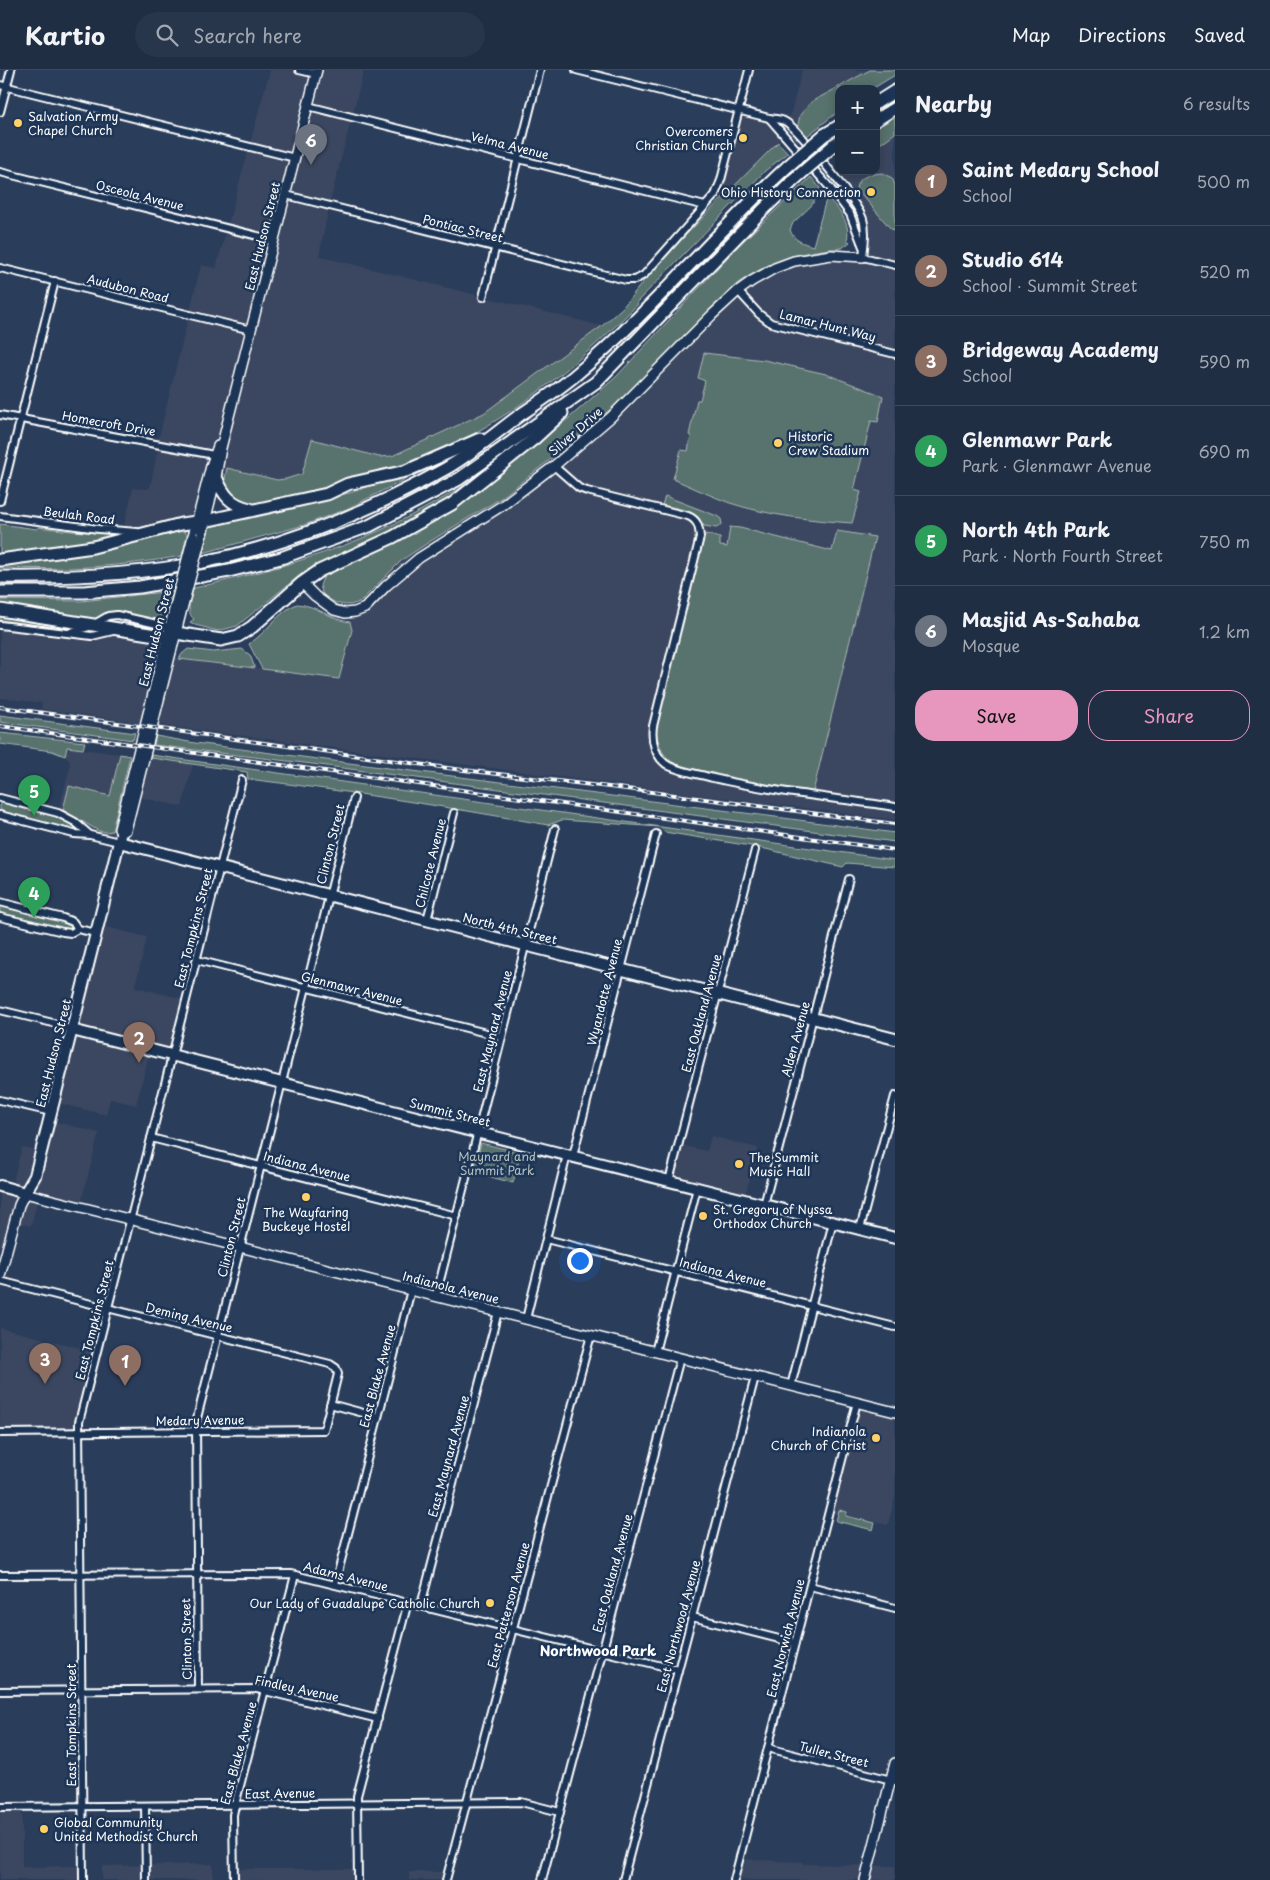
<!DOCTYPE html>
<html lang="en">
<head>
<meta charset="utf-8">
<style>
	:root { --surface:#202e44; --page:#28364b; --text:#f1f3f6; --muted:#a2a8b2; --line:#3d4a5d; --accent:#e797bd }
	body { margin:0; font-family:"Playpen Sans",sans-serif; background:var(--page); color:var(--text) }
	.controls { position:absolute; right:15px; top:15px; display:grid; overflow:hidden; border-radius:10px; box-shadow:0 2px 12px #0003 }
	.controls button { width:45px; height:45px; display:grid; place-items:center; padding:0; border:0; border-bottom:1px solid var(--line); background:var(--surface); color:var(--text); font:25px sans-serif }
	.you { position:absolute; left:579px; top:1190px; width:18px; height:18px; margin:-12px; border:4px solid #fff; border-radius:50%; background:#1a73e8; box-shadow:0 0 0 8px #1a73e833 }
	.badge { display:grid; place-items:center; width:32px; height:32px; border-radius:50%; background:var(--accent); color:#fff; font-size:16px; font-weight:700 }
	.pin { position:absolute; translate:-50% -41px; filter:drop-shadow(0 1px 2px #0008) }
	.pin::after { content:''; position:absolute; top:26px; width:18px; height:15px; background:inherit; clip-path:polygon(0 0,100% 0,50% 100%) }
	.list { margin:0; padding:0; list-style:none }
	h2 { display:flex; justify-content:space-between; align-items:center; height:65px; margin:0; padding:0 20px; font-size:21px }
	h2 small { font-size:16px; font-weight:400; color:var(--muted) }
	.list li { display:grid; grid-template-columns:32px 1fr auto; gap:15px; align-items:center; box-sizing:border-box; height:90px; padding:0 20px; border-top:1px solid var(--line) }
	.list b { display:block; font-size:19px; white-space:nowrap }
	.list p { margin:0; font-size:16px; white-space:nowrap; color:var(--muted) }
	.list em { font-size:16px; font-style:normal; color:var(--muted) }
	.actions { display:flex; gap:10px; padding:15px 20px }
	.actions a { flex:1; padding:11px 0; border:1px solid var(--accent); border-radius:20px; text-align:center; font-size:18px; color:var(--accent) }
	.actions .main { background:var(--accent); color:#111 }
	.icon { flex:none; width:28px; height:28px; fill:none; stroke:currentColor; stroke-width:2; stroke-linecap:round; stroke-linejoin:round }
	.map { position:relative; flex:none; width:895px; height:1810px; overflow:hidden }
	header { display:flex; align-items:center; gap:30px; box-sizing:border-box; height:70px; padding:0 25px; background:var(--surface); border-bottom:1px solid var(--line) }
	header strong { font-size:24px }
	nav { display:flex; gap:28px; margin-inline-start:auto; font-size:18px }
	.search { width:350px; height:45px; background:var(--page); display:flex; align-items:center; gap:12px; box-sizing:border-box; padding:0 18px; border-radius:28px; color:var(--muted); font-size:19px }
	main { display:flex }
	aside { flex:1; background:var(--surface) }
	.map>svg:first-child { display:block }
</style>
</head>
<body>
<header>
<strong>Kartio</strong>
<div class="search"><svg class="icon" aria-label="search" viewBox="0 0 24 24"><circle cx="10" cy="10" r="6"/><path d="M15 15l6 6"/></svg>Search here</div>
<nav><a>Map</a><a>Directions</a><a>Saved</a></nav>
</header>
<main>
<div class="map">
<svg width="895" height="1810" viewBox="0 0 895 1810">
	<rect width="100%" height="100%" fill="#2a3d5b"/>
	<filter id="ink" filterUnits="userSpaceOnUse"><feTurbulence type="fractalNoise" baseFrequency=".02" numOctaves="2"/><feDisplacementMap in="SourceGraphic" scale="10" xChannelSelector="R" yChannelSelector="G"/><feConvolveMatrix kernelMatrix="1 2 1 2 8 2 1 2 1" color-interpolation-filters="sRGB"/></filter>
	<g filter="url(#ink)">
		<g fill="#3a4660">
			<path d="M 270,0 L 364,0 L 329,136 L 319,186 L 602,256 L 484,343 L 392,386 L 379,387 L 302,404 L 286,409 L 277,410 L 227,398 L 224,414 L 218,423 L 212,444 L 184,460 L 181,460 L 127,475 L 123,465 L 124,455 L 133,418 L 147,419 L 150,417 L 159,373 L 158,371 L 201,195 L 216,198 Z"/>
			<path d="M 802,0 L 870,0 L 811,32 L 800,45 L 798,55 L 789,50 L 778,72 L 722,128 L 718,118 L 738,41 L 789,50 Z"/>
			<path d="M 895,63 L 895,750 L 149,654 L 41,639 L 42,633 L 0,628 L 0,550 L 61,559 L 96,550 L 161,560 L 168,587 L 339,609 L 352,560 L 347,536 L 355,535 L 402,490 L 429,472 L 501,428 L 552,388 L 612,338 L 738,213 L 758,199 L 781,189 L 800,183 L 842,178 L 863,187 L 862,147 L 837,109 L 846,101 L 876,101 L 876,77 Z"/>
			<path d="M 67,677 L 193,694 L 182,737 L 131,725 L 119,772 L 90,765 L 58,743 L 70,697 L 69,690 L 65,686 Z"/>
			<path d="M 98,855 L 147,867 L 135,917 L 187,930 L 173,985 L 150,980 L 136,1035 L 110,1029 L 106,1045 L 53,1032 Z"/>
			<path d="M 49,1050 L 99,1063 L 80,1137 L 38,1127 L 31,1156 L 15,1152 L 5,1187 L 0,1186 L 0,1116 L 11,1119 L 22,1077 L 41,1081 Z"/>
			<path d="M 711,1066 L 758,1078 L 744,1130 L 669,1111 L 678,1074 L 707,1081 Z"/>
			<path d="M 0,1258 L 97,1282 L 79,1362 L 0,1363 Z"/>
			<path d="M 857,1332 L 895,1342 L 895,1427 L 888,1455 L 830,1441 Z"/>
			<path d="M 0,1741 L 22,1742 L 22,1797 L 75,1796 L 78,1797 L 80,1810 L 0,1810 Z"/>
			<path d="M 740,1789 L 802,1792 L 802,1794 L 895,1796 L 895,1810 L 734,1810 Z"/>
			<path d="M 213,1794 L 213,1810 L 102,1810 L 102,1796 Z"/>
			<rect x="237" y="1799" width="116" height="11"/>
			<path d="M 409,1802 L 444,1802 L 442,1810 L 409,1810 Z"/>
		</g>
		<g fill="#58726e" stroke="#acb8b6">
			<path d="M 870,0 L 895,0 L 895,5 L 872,19 L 839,19 L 839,41 L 807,66 L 798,55 L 800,45 L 811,32 Z"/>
			<path d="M 895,42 L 895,63 L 876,77 L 876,55 Z"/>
			<path d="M 778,72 L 788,83 L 766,100 L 637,232 L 638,234 C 558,315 469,381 358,412 C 323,422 286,428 250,435 L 238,433 L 224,414 L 227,398 L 277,410 L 286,409 L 302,404 L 312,369 L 379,387 L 392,386 L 484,343 L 602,256 L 623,237 L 659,192 Z"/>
			<path d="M 882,103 L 892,108 L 895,115 L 895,160 L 891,159 L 856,118 C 858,106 872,104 882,103 Z"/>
			<path d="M 811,107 L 820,118 L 812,135 L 793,153 L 790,160 C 794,171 803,173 813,176 L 825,133 L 828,128 C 839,140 851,153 847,170 L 850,172 L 842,178 C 800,181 772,190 738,213 L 612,338 L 552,388 L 501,428 L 429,472 L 402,490 L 361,531 C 347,539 333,534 322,523 L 320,515 L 325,504 L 352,489 L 391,474 L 430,453 L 453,439 L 569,348 L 616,307 L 739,175 Z"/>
			<path d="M 704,283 L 764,290 L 826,304 L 883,326 L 878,352 L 871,351 L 854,420 L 861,422 L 852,453 C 811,450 770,446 730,433 C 711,426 692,417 673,409 L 681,380 L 688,381 L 691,366 L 689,365 L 697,330 L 700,330 L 705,311 L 698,308 Z"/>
			<path d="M 439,392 L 349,438 L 304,455 L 203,483 L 211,452 L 299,435 L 353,422 Z"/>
			<path d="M 480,406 L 428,446 L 305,501 L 237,556 L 218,561 L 195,555 L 190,552 L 194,549 C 185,542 191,528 194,518 C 252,505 310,490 365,467 C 405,450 443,429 480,406 Z"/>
			<path d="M 665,426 L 717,446 L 721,449 L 722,455 L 716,458 L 704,456 C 694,439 679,439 662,435 Z"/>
			<path d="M 0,454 L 37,459 L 38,457 L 71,461 L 123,465 L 123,467 L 0,486 Z"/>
			<path d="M 730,457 L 740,458 L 832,481 L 837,461 L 875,467 L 813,722 C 777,716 740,710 704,701 C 694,699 679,697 671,691 C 661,684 658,672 656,661 L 702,469 L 706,464 L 720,468 L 720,476 L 727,477 Z"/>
			<path d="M 181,460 L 184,460 L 187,465 L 182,486 C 119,497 64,500 0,498 L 0,493 L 54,489 L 95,482 Z"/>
			<path d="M 173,521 C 171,533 168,547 154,549 L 114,542 L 96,550 L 0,537 L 0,530 L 82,531 Z"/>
			<path d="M 297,534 C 317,535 331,550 350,552 L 352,560 L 339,609 L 262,599 L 249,574 C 265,564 280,540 297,534 Z"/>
			<path d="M 0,545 L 81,558 L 61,559 L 0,550 Z"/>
			<path d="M 188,579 L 214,582 L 242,579 L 250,585 L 255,598 L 179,589 L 182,584 Z"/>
			<path d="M 0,645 L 135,663 L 133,670 L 0,652 Z"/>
			<path d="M 0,663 L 85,672 L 83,679 L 67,677 L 65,686 L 52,681 L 0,674 Z"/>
			<path d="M 156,666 L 195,673 C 428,704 662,731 895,763 L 895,772 L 312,694 L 154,675 Z"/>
			<path d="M 120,684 L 130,686 L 112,761 L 106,762 L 99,761 L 63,740 L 69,716 L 110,726 Z"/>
			<path d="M 151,685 L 895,790 L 895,797 L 847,793 L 843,797 L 757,777 L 664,762 L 659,757 L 562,750 L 548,755 C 448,737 348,721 248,709 L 247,702 L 151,688 Z"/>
			<path d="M 0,731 C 18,736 67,742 75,758 L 71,760 L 0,743 Z"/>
			<path d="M 0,835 L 67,852 L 72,857 L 68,860 L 0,844 Z"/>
			<path d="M 481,1073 L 521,1083 L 513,1113 L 473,1102 Z"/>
			<path d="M 839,1440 L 847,1442 L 846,1446 L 875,1453 L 873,1460 L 836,1451 Z"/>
		</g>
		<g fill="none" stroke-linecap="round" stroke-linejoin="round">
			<g stroke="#fff" stroke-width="10">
				<g id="street">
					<path d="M 299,0 L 316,4"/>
					<path d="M 576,0 L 769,48 C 774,49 780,49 784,51 C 798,57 858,134 863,149 C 867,162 864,175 863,187 L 895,195"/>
					<path d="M 0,15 L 295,88"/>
					<path d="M 308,36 L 705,136"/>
					<path d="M 0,42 L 11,0"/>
					<path d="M 769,48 L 831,119 L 850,144 L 863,177"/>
					<path d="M 0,102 L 274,170"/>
					<path d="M 286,125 L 626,210 L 635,210 L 644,205 L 715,125 L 721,110 L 749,0"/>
					<path d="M 0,198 L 251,260"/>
					<path d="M 738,221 L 759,244 L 771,253 L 895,284"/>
					<path d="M 483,227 L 540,0"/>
					<path d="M 0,345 L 214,385"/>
					<path d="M 554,396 L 579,418 L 587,421 L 688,446 C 698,450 699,457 700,467 L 653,656 C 651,671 655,688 669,696 C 682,702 699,704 713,708 C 773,722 835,728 895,737"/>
					<path d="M 0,431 L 55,211"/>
					<path d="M 0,446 L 99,459 L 137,462"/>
					<path d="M 0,555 L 92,566 L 113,561"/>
					<path d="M 71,562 L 89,557 L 108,546 L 117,545 L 170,557 L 172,559"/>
					<path d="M 0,728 L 58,743 L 75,752 L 89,764"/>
					<path d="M 0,745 L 74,764 L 90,765 L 119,772"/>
					<path d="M 0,832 L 63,848 L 73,852 L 78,859"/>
					<path d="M 0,847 L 63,862 L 71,863 L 78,859 L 96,863"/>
					<path d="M 427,850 L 454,743"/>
					<path d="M 197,890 L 502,967"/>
					<path d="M 0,940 L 53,953 L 72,960"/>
					<path d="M 0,1030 L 51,1042"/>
					<path d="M 151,1068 L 457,1146"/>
					<path d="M 573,1086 L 656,764"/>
					<path d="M 669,1111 L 755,780"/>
					<path d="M 764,1135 L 849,809"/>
					<path d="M 860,1159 L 895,1026"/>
					<path d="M 546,1169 L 895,1257"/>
					<path d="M 0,1211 L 330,1294 L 336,1298 L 338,1304 L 324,1360 L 0,1363"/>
					<path d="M 436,1226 L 555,759"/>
					<path d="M 526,1249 L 567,1085"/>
					<path d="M 655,1282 L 697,1118"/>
					<path d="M 791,1316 L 833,1152"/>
					<path d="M 330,1334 L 378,1347"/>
					<path d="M 0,1505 L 291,1504 L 678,1600"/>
					<path d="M 335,1514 L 411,1220"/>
					<path d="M 810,1516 L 895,1538"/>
					<path d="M 421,1535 L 498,1242"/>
					<path d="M 692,1547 L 795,1573"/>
					<path d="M 198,1619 L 196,1352 L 354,728"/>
					<path d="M 0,1621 L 257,1619 L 378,1649"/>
					<path d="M 768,1678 L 895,1711"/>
					<path d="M 145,1736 L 146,1810"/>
					<path d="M 0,1737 L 521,1732 L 560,1742"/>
					<path d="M 83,1810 L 79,1352 L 242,710"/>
					<path d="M 234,1810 L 233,1745 L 235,1735 L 295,1505"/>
					<path d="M 358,1810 L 357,1726 L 408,1532"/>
					<path d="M 446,1810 L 591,1265"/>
					<path d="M 542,1810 L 680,1288"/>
					<path d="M 623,1810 L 755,1307"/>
					<path d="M 734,1810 L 857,1332"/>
				</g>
			</g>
			<g stroke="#fff" stroke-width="12">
				<g id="secondary">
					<path d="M 202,464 L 216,407 L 221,378 L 317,0"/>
					<path d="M 193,466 L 211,396 L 218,376"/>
					<path d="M 302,513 L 315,526 L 334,540 L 345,543 L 355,542 L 365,538 L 386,516 L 419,488 L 503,435 L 554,396 L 611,347 L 712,245 L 738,221 L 752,211 L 775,198 L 794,191 L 831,185 L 863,187"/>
					<path d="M 121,763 L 126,760 L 182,539"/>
					<path d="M 119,772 L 121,763 L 119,759 L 174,540"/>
					<path d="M 0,1206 L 19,1135 L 25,1123 L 895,1342"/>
					<path d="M 865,1810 L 895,1693"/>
				</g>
			</g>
			<g stroke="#fff" stroke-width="14">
				<g id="primary">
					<path d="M 72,960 L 895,1168"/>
					<path d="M 0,1116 L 25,1123 L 35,1106 L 119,772 L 895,969"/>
				</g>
			</g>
			<g stroke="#fff" stroke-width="15">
				<g id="highway">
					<path d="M 876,33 L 895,21"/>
					<path d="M 876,50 L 895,38"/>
					<path d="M 824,65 L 839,56"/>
					<path d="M 216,407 C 223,425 231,435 250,439"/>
					<path d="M 0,490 L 93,477 L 181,454 L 205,451 L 327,424 L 348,414 L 406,401 L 480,369"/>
					<path d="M 0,507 C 67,508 137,505 203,492 C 287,475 370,441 445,399 C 469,386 497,362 520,345 C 538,333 556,321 573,307 C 650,243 714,164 788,96"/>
					<path d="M 0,522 L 84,522 L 140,517 L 229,501 L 281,488 L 369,456 L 459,409 L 596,312 L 762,141 L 797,107"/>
					<path d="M 0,540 L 168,567 L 176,563 L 221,570 L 238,566 L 252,557 L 302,513 L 319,501 L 393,467 L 452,434 L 535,368 L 562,343"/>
				</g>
			</g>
			<use href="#street" stroke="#1d3557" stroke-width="6"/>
			<use href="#secondary" stroke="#1d3557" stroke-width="9"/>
			<use href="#primary" stroke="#1d3557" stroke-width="10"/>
			<use href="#highway" stroke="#1d3557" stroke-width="11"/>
			<g stroke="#fff" stroke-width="4">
				<g id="rail">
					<path d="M 0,637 L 455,699 L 652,722 L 895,754"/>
					<path d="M 0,656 L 895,780"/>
				</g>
			</g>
			<use href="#rail" stroke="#1d3557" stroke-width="2" stroke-dasharray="5.5" stroke-linecap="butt"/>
			<g stroke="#fff" stroke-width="12" stroke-linecap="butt">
				<g id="secondary-bridge">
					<path d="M 182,539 L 202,464"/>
					<path d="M 174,540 L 193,466"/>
				</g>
			</g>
			<g stroke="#fff" stroke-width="15" stroke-linecap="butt">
				<g id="highway-bridge">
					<path d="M 788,96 L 824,65"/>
					<path d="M 797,107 L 833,76"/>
				</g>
			</g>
			<use href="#secondary-bridge" stroke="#1d3557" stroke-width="9"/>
			<use href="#highway-bridge" stroke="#1d3557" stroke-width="11"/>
		</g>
	</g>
	<g fill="#ffd166" stroke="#1d3557" stroke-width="2">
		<circle cx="18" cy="53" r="5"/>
		<circle cx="743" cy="68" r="5"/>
		<circle cx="871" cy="122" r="5"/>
		<circle cx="778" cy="373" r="5"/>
		<circle cx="739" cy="1094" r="5"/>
		<circle cx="306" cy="1127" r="5"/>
		<circle cx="703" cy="1146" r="5"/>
		<circle cx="876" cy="1368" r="5"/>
		<circle cx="490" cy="1533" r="5"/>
		<circle cx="44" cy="1759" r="5"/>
	</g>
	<g text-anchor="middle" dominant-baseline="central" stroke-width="5" stroke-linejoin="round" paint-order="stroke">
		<g font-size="12" fill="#fff" stroke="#1d3557" text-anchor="start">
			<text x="28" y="46">Salvation Army<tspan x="28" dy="14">Chapel Church</tspan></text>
			<text x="733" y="61" text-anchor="end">Overcomers<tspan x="733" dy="14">Christian Church</tspan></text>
			<text x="861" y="122" text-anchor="end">Ohio History Connection</text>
			<text x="788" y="366">Historic<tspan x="788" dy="14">Crew Stadium</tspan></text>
			<text x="749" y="1087">The Summit<tspan x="749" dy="14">Music Hall</tspan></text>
			<text x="713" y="1139">St. Gregory of Nyssa<tspan x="713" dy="14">Orthodox Church</tspan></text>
			<text x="306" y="1142" text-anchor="middle">The Wayfaring<tspan x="306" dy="14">Buckeye Hostel</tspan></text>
			<text x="866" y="1361" text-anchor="end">Indianola<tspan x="866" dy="14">Church of Christ</tspan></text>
			<text x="480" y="1533" text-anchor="end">Our Lady of Guadalupe Catholic Church</text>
			<text x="54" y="1752">Global Community<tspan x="54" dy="14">United Methodist Church</tspan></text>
		</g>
		<g font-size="12" fill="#fff" stroke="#1d3557">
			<text transform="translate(510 75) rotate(14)">Velma Avenue</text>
			<text transform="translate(140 125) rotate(14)">Osceola Avenue</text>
			<text transform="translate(463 158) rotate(14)">Pontiac Street</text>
			<text transform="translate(262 166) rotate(-76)">East Hudson Street</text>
			<text transform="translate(128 218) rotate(14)">Audubon Road</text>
			<text transform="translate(828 255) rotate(14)">Lamar Hunt Way</text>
			<text transform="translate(109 353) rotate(10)">Homecroft Drive</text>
			<text transform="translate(575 361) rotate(-41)">Silver Drive</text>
			<text transform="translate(79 445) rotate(7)">Beulah Road</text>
			<text transform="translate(156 562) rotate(-76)">East Hudson Street</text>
			<text transform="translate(330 774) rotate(-76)">Clinton Street</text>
			<text transform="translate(430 793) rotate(-76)">Chilcote Avenue</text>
			<text transform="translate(193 858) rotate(-76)">East Tompkins Street</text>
			<text transform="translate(510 858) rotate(14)">North 4th Street</text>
			<text transform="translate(352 918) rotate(14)">Glenmawr Avenue</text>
			<text transform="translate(604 922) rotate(-76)">Wyandotte Avenue</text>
			<text transform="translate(701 943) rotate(-75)">East Oakland Avenue</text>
			<text transform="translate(492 961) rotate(-76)">East Maynard Avenue</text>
			<text transform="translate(795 969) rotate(-75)">Alden Avenue</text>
			<text transform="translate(53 983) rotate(-76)">East Hudson Street</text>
			<text transform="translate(450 1042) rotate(14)">Summit Street</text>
			<text transform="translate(307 1096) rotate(14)">Indiana Avenue</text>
			<text transform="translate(231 1167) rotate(-76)">Clinton Street</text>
			<text transform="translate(723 1202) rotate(14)">Indiana Avenue</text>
			<text transform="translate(451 1217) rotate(14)">Indianola Avenue</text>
			<text transform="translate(189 1247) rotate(14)">Deming Avenue</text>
			<text transform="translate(94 1250) rotate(-76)">East Tompkins Street</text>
			<text transform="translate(377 1306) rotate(-75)">East Blake Avenue</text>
			<text transform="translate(200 1350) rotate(-1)">Medary Avenue</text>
			<text transform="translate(448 1386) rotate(-75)">East Maynard Avenue</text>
			<text transform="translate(612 1503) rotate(-75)">East Oakland Avenue</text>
			<text transform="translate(346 1506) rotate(14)">Adams Avenue</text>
			<text transform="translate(508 1535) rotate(-75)">East Patterson Avenue</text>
			<text transform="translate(678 1556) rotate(-75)">East Northwood Avenue</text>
			<text transform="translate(785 1568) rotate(-76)">East Norwich Avenue</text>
			<text transform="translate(186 1569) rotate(-91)">Clinton Street</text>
			<text transform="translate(297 1618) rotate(12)">Findley Avenue</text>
			<text transform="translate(71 1655) rotate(-90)">East Tompkins Street</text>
			<text transform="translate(238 1683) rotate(-75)">East Blake Avenue</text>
			<text transform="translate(834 1684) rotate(14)">Tuller Street</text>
			<text transform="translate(280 1723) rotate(-1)">East Avenue</text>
		</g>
		<g font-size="12" fill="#b4c0be" stroke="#1d3557">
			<text x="497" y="1086">Maynard and<tspan x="497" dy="14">Summit Park</tspan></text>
		</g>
		<g font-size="14" font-weight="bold" fill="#fff" stroke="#1d3557">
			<text x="598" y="1580">Northwood Park</text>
		</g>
	</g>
</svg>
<div class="controls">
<button>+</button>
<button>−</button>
</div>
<div class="you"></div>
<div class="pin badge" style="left:125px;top:1316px;background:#8d6e63">1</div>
<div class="pin badge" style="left:139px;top:993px;background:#8d6e63">2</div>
<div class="pin badge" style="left:45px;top:1314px;background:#8d6e63">3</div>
<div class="pin badge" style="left:34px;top:848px;background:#2e9e5b">4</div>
<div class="pin badge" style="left:34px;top:746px;background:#2e9e5b">5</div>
<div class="pin badge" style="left:311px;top:95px;background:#6b7280">6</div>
</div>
<aside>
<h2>Nearby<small>6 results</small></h2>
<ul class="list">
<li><span class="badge" style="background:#8d6e63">1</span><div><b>Saint Medary School</b><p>School</p></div><em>500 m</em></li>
<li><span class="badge" style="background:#8d6e63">2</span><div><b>Studio 614</b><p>School · Summit Street</p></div><em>520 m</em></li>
<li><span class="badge" style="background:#8d6e63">3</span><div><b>Bridgeway Academy</b><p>School</p></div><em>590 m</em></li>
<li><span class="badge" style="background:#2e9e5b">4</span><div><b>Glenmawr Park</b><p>Park · Glenmawr Avenue</p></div><em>690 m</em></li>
<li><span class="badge" style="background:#2e9e5b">5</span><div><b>North 4th Park</b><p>Park · North Fourth Street</p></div><em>750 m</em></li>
<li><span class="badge" style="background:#6b7280">6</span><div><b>Masjid As-Sahaba</b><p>Mosque</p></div><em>1.2 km</em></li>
</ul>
<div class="actions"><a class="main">Save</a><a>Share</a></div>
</aside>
</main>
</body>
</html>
